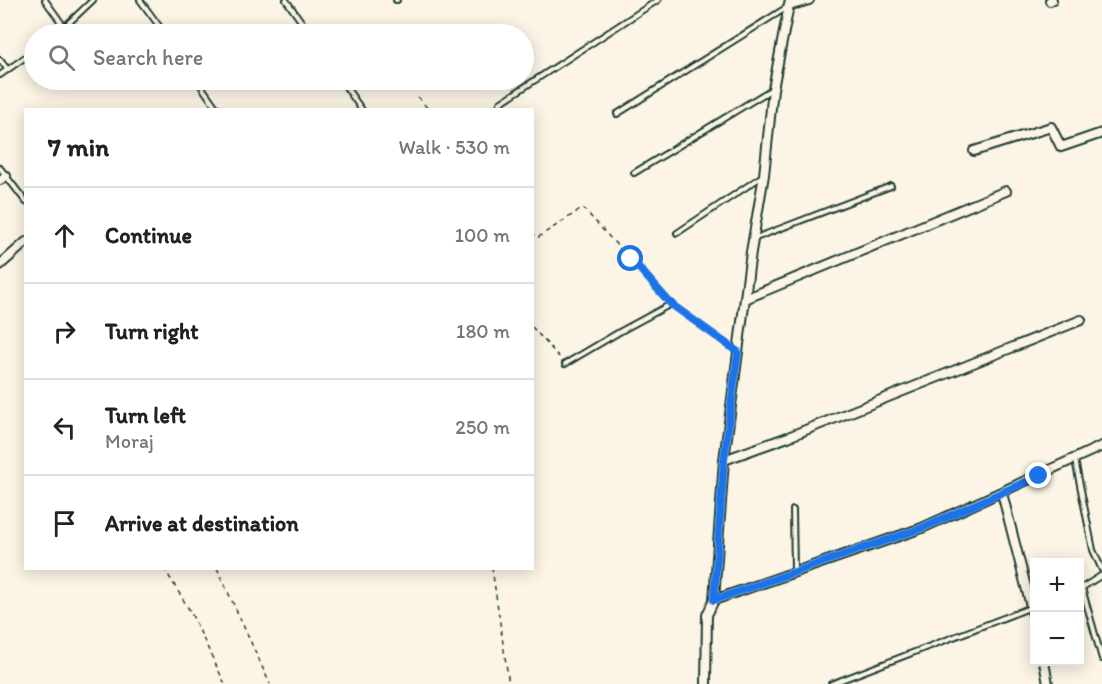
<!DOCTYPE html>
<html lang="en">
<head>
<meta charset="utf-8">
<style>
	:root { --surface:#fff; --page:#f2f2f2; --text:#222; --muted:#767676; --line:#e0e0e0 }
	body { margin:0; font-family:Itim,sans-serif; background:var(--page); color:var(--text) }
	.controls { position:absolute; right:18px; bottom:18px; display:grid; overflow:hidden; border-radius:0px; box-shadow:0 3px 15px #0003 }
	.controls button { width:54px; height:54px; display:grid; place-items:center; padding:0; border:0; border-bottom:2px solid var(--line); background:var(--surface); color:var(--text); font:30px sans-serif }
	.stop { position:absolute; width:18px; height:18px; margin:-14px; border:4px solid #1a73e8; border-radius:50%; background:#fff }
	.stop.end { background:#1a73e8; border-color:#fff; box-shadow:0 2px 6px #0008 }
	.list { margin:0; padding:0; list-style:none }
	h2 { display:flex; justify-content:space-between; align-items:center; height:78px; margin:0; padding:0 24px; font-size:26px }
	h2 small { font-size:20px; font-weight:400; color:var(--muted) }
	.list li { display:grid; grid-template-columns:39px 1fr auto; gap:18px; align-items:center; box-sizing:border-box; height:96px; padding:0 24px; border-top:2px solid var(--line) }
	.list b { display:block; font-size:22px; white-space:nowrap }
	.list p { margin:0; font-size:20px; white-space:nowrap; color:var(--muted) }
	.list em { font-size:20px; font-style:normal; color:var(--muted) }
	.icon { flex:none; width:33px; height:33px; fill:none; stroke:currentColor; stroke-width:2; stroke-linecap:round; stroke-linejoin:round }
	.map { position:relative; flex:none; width:1102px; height:684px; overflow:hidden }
	.search { position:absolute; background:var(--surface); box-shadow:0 3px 15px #0003; left:24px; top:24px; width:510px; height:66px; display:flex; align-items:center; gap:15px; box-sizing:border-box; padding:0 21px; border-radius:33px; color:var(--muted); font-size:22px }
	.panel { position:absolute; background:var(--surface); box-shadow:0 3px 15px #0003; left:24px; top:108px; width:510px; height:462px; border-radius:0px }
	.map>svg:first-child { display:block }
</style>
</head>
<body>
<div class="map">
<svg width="1102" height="684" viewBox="0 0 1102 684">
	<rect width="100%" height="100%" fill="#fcf5e5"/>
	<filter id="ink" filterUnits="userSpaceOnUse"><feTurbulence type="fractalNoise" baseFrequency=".0167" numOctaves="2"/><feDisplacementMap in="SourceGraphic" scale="12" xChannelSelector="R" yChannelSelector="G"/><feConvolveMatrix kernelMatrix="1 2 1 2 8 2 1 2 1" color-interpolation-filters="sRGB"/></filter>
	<g filter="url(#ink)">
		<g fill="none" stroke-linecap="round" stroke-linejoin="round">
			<g stroke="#1f3d34" stroke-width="8">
				<g id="service">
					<path d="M 45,0 L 65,28"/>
					<path d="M 140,0 L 165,34"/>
					<path d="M 286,0 L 310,34"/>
					<path d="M 396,0 L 397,0"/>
					<path d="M 57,34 L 93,0"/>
					<path d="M 0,60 L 8,70"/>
					<path d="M 0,75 L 34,51"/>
					<path d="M 197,80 L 218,110"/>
					<path d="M 341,80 L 362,110"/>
					<path d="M 500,103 L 658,0"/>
					<path d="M 617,114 L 789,6"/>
					<path d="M 0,168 L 26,202"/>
					<path d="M 634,173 L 772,89"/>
					<path d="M 677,233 L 764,175"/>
					<path d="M 753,239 L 891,186"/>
					<path d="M 565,364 L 621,331 L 671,304"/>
					<path d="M 1075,460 L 1093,550 L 1102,570"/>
					<path d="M 793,510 L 794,571"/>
					<path d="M 1082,588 L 1102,659"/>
					<path d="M 1080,589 L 1102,575"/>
					<path d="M 831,684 L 1032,607"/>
				</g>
			</g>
			<g stroke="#1f3d34" stroke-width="12">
				<g id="minor">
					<path d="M 1050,1 L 1052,0"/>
					<path d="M 789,6 L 809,0"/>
					<path d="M 974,151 L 1051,127 L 1061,147 L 1102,133"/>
					<path d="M 0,180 L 6,176"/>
					<path d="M 0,265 L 26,242"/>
					<path d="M 745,299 L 1006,191"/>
					<path d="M 724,460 L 788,437 L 1081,320"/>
					<path d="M 1002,493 L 1034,618"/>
					<path d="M 714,600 L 922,528 L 1102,446"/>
					<path d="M 1044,662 L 1048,684"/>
					<path d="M 706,684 L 707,615 L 714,600 L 724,460 L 751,252 L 764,175 L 773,89 L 790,0"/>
				</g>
			</g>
			<g stroke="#1f3d34" stroke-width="1.5" stroke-dasharray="4.5 4.5" stroke-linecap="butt">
				<path d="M 418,97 L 429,110"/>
				<path d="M 532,232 L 537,238 L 583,208 L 665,298"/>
				<path d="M 675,308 L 730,347"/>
				<path d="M 532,327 L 560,358"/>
				<path d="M 164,568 L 190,611 L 225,684"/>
				<path d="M 217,568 L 270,684"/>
				<path d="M 492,568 L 509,684"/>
			</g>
			<use href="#service" stroke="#fcf5e5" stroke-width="4"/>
			<use href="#minor" stroke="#fcf5e5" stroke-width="8"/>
		</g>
	</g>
	<g fill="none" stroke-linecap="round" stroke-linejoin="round" filter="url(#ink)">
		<path stroke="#1a73e8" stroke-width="8" d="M 631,259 L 671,304 L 738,352 L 724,460 L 714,600 L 922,528 L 1039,476"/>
	</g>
</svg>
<div class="controls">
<button>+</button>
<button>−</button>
</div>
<div class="stop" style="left:631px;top:259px"></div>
<div class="stop end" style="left:1039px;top:476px"></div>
<div class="search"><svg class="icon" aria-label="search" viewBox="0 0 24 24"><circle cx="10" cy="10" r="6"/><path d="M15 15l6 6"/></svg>Search here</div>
<section class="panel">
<h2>7 min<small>Walk · 530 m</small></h2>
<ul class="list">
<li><svg class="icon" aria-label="ahead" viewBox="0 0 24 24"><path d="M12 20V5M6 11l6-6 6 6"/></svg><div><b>Continue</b></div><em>100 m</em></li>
<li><svg class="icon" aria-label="right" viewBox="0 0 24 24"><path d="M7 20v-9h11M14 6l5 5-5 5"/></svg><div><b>Turn right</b></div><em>180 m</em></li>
<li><svg class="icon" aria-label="left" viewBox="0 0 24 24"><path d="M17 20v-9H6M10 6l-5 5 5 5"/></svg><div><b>Turn left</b><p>Moraj</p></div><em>250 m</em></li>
<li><svg class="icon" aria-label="arrive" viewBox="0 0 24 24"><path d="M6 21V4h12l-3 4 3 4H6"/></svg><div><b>Arrive at destination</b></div></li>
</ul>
</section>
</div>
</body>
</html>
